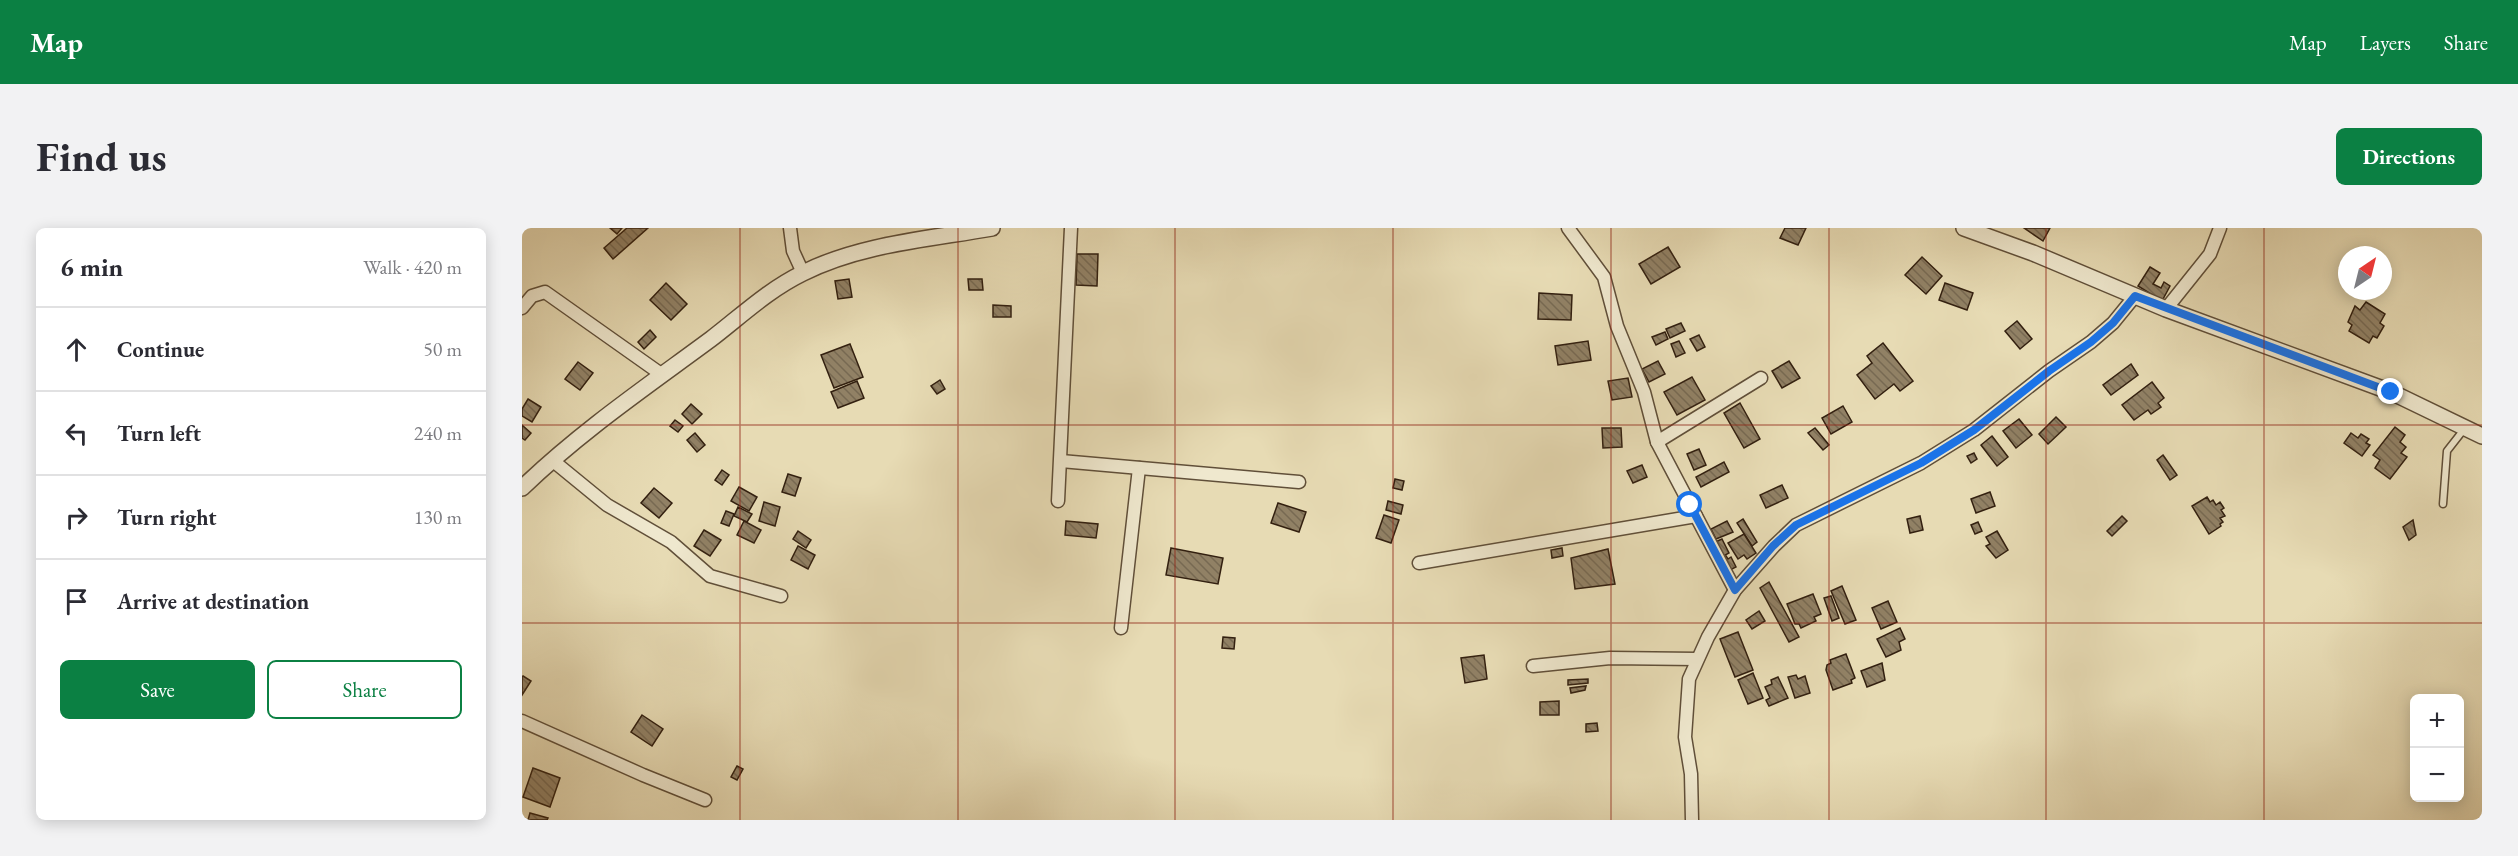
<!DOCTYPE html>
<html lang="en">
<head>
<meta charset="utf-8">
<style>
	:root { --surface:#fff; --page:#f2f2f3; --text:#2b2b33; --muted:#7c7c81; --line:#e1e1e2; --accent:#0b8043 }
	body { margin:0; font-family:"EB Garamond",serif; background:var(--page); color:var(--text) }
	.controls { position:absolute; right:18px; bottom:18px; display:grid; overflow:hidden; border-radius:9px; box-shadow:0 3px 15px #0003 }
	.controls button { width:54px; height:54px; display:grid; place-items:center; padding:0; border:0; border-bottom:2px solid var(--line); background:var(--surface); color:var(--text); font:30px sans-serif }
	.compass { position:absolute; left:1816px; top:18px; width:54px; height:54px; border-radius:50%; background:var(--surface); box-shadow:0 3px 15px #0003; rotate:35deg }
	.stop { position:absolute; width:18px; height:18px; margin:-14px; border:4px solid #1a73e8; border-radius:50%; background:#fff }
	.stop.end { background:#1a73e8; border-color:#fff; box-shadow:0 2px 6px #0008 }
	.list { margin:0; padding:0; list-style:none }
	h2 { display:flex; justify-content:space-between; align-items:center; height:78px; margin:0; padding:0 24px; font-size:26px }
	h2 small { font-size:20px; font-weight:400; color:var(--muted) }
	.list li { display:grid; grid-template-columns:39px 1fr auto; gap:18px; align-items:center; box-sizing:border-box; height:84px; padding:0 24px; border-top:2px solid var(--line) }
	.list b { display:block; font-size:22px; white-space:nowrap }
	.list em { font-size:20px; font-style:normal; color:var(--muted) }
	.actions { display:flex; gap:12px; padding:18px 24px }
	.actions a { flex:1; padding:14px 0; border:2px solid var(--accent); border-radius:9px; text-align:center; font-size:21px; color:var(--accent) }
	.actions .main { background:var(--accent); color:#fff }
	.icon { flex:none; width:33px; height:33px; fill:none; stroke:currentColor; stroke-width:2; stroke-linecap:round; stroke-linejoin:round }
	.map { position:relative; flex:none; width:1960px; height:592px; overflow:hidden; border-radius:9px }
	header { display:flex; align-items:center; gap:36px; box-sizing:border-box; height:84px; padding:0 30px; background:var(--accent); color:#fff }
	header strong { font-size:28px }
	nav { display:flex; gap:33px; margin-inline-start:auto; font-size:21px }
	.intro { display:flex; align-items:center; justify-content:space-between; box-sizing:border-box; height:144px; padding:0 36px }
	h1 { margin:0; font-size:42px }
	.button { padding:15px 27px; border-radius:9px; background:var(--accent); color:#fff; font-size:21px; font-weight:700 }
	main { display:flex; gap:36px; padding:0 36px }
	aside { flex:1; background:var(--surface); border-radius:9px; box-shadow:0 3px 15px #0003 }
	.map>svg:first-child { display:block }
</style>
</head>
<body>
<header>
<strong>Map</strong>
<nav><a>Map</a><a>Layers</a><a>Share</a></nav>
</header>
<div class="intro"><h1>Find us</h1><a class="button">Directions</a></div>
<main>
<aside>
<h2>6 min<small>Walk · 420 m</small></h2>
<ul class="list">
<li><svg class="icon" aria-label="ahead" viewBox="0 0 24 24"><path d="M12 20V5M6 11l6-6 6 6"/></svg><div><b>Continue</b></div><em>50 m</em></li>
<li><svg class="icon" aria-label="left" viewBox="0 0 24 24"><path d="M17 20v-9H6M10 6l-5 5 5 5"/></svg><div><b>Turn left</b></div><em>240 m</em></li>
<li><svg class="icon" aria-label="right" viewBox="0 0 24 24"><path d="M7 20v-9h11M14 6l5 5-5 5"/></svg><div><b>Turn right</b></div><em>130 m</em></li>
<li><svg class="icon" aria-label="arrive" viewBox="0 0 24 24"><path d="M6 21V4h12l-3 4 3 4H6"/></svg><div><b>Arrive at destination</b></div></li>
</ul>
<div class="actions"><a class="main">Save</a><a>Share</a></div>
</aside>
<div class="map">
<svg width="1960" height="592" viewBox="0 0 1960 592">
	<defs>
		<pattern id="building-back-hatch" width="6" height="6" patternUnits="userSpaceOnUse" patternTransform="scale(1.5)"><rect width="6" height="6" fill="#918165"/><path d="M-1 5l2 2M0 0l6 6M5-1l2 2" fill="none" stroke="#776952"/></pattern>
	</defs>
	<rect width="100%" height="100%" fill="#e7dbb4"/>
	<filter id="stains"><feTurbulence type="fractalNoise" baseFrequency=".00333" numOctaves="4"/><feColorMatrix values="0 0 0 0 .2 0 0 0 0 .09 0 0 0 0 .02 0 0 0 .5 -.17"/></filter>
	<radialGradient id="worn" r=".72"><stop offset=".6" stop-color="#630" stop-opacity="0"/><stop offset="1" stop-color="#630" stop-opacity=".3"/></radialGradient>
	<g fill="url(#building-back-hatch)" stroke="#332010" stroke-width="1.5">
		<path d="M 88,0 L 100,0 L 95,6 Z"/>
		<path d="M 105,0 L 126,0 L 91,31 L 82,20 Z"/>
		<path d="M 1263,0 L 1284,0 L 1276,17 L 1258,10 Z"/>
		<path d="M 1502,0 L 1528,0 L 1521,13 Z"/>
		<path d="M 1146,19 L 1158,39 L 1129,56 L 1117,36 Z"/>
		<path d="M 555,26 L 576,26 L 575,58 L 554,57 Z"/>
		<path d="M 1400,29 L 1420,48 L 1404,66 L 1383,47 Z"/>
		<path d="M 1628,39 L 1638,45 L 1631,56 L 1639,60 L 1642,54 L 1648,58 L 1640,73 L 1616,58 Z"/>
		<path d="M 327,51 L 330,69 L 316,71 L 313,53 Z"/>
		<path d="M 446,51 L 460,51 L 461,62 L 447,62 Z"/>
		<path d="M 144,55 L 165,76 L 149,92 L 128,72 Z"/>
		<path d="M 1423,55 L 1451,65 L 1445,82 L 1417,72 Z"/>
		<path d="M 1017,65 L 1050,67 L 1049,92 L 1016,91 Z"/>
		<path d="M 1844,74 L 1863,86 L 1858,95 L 1862,98 L 1855,110 L 1851,108 L 1847,115 L 1827,103 L 1830,97 L 1826,94 L 1833,78 L 1838,82 Z"/>
		<path d="M 471,77 L 489,78 L 489,89 L 471,89 Z"/>
		<path d="M 1495,93 L 1510,111 L 1498,121 L 1483,103 Z"/>
		<path d="M 1159,95 L 1163,103 L 1148,110 L 1144,101 Z"/>
		<path d="M 128,102 L 134,109 L 122,121 L 116,114 Z"/>
		<path d="M 1143,104 L 1146,111 L 1134,117 L 1130,109 Z"/>
		<path d="M 1177,107 L 1183,119 L 1175,123 L 1168,111 Z"/>
		<path d="M 1066,113 L 1069,132 L 1036,137 L 1033,118 Z"/>
		<path d="M 1157,113 L 1163,125 L 1154,129 L 1149,116 Z"/>
		<path d="M 1361,115 L 1391,153 L 1378,163 L 1372,156 L 1353,171 L 1335,147 L 1350,135 L 1345,128 Z"/>
		<path d="M 328,116 L 341,149 L 312,160 L 299,127 Z"/>
		<path d="M 1136,133 L 1143,146 L 1127,154 L 1120,141 Z"/>
		<path d="M 1267,133 L 1278,150 L 1260,160 L 1250,143 Z"/>
		<path d="M 56,134 L 71,145 L 58,162 L 43,151 Z"/>
		<path d="M 1609,136 L 1616,147 L 1589,167 L 1581,157 Z"/>
		<path d="M 1170,149 L 1183,172 L 1155,187 L 1142,164 Z"/>
		<path d="M 1106,150 L 1110,169 L 1090,172 L 1086,153 Z"/>
		<path d="M 418,152 L 423,161 L 415,166 L 409,158 Z"/>
		<path d="M 335,153 L 342,170 L 316,180 L 309,164 Z"/>
		<path d="M 1630,154 L 1642,170 L 1636,175 L 1639,179 L 1629,186 L 1626,182 L 1612,192 L 1600,177 Z"/>
		<path d="M 6,171 L 19,179 L 10,194 L 0,188 L 0,181 Z"/>
		<path d="M 1218,175 L 1238,211 L 1222,220 L 1202,185 Z"/>
		<path d="M 169,176 L 180,186 L 170,196 L 160,186 Z"/>
		<path d="M 1321,178 L 1330,194 L 1309,206 L 1300,190 Z"/>
		<path d="M 1534,189 L 1544,199 L 1526,216 L 1517,206 Z"/>
		<path d="M 1497,191 L 1510,207 L 1494,220 L 1481,203 Z"/>
		<path d="M 153,192 L 161,198 L 156,204 L 148,198 Z"/>
		<path d="M 0,197 L 9,205 L 3,212 L 0,210 Z"/>
		<path d="M 1873,199 L 1883,207 L 1878,214 L 1884,219 L 1879,225 L 1885,229 L 1868,251 L 1853,240 L 1858,232 L 1851,227 Z"/>
		<path d="M 1080,200 L 1099,200 L 1100,219 L 1081,220 Z"/>
		<path d="M 1293,200 L 1307,217 L 1301,222 L 1286,205 Z"/>
		<path d="M 173,205 L 183,217 L 175,224 L 165,212 Z"/>
		<path d="M 1829,205 L 1836,210 L 1839,206 L 1847,211 L 1844,215 L 1848,217 L 1840,228 L 1822,215 Z"/>
		<path d="M 1470,208 L 1486,229 L 1475,238 L 1459,217 Z"/>
		<path d="M 1177,221 L 1184,237 L 1172,242 L 1165,226 Z"/>
		<path d="M 1452,225 L 1455,231 L 1449,235 L 1445,228 Z"/>
		<path d="M 1641,227 L 1655,247 L 1648,252 L 1635,232 Z"/>
		<path d="M 1202,234 L 1207,244 L 1179,259 L 1174,249 Z"/>
		<path d="M 1120,237 L 1125,249 L 1111,255 L 1105,243 Z"/>
		<path d="M 200,242 L 207,247 L 200,257 L 193,252 Z"/>
		<path d="M 266,246 L 279,250 L 273,268 L 260,264 Z"/>
		<path d="M 873,251 L 882,253 L 880,262 L 871,260 Z"/>
		<path d="M 1260,257 L 1266,270 L 1244,280 L 1238,267 Z"/>
		<path d="M 217,259 L 235,269 L 227,283 L 209,273 Z"/>
		<path d="M 132,260 L 150,275 L 137,290 L 119,275 Z"/>
		<path d="M 1468,264 L 1473,278 L 1454,285 L 1449,271 Z"/>
		<path d="M 1685,269 L 1688,274 L 1691,272 L 1694,277 L 1698,274 L 1702,280 L 1699,282 L 1703,288 L 1698,290 L 1701,294 L 1698,296 L 1699,298 L 1687,306 L 1670,278 Z"/>
		<path d="M 866,273 L 881,277 L 879,286 L 864,282 Z"/>
		<path d="M 242,274 L 258,279 L 253,298 L 237,293 Z"/>
		<path d="M 756,275 L 784,284 L 777,304 L 749,295 Z"/>
		<path d="M 216,279 L 230,286 L 225,294 L 212,288 Z"/>
		<path d="M 204,283 L 212,286 L 207,298 L 199,295 Z"/>
		<path d="M 862,287 L 877,292 L 869,315 L 854,310 Z"/>
		<path d="M 1398,288 L 1401,302 L 1388,305 L 1385,291 Z"/>
		<path d="M 1600,288 L 1605,293 L 1590,308 L 1585,303 Z"/>
		<path d="M 1221,291 L 1235,314 L 1230,318 L 1215,295 Z"/>
		<path d="M 1891,292 L 1894,307 L 1887,312 L 1881,299 Z"/>
		<path d="M 222,293 L 239,302 L 232,315 L 215,307 Z"/>
		<path d="M 544,293 L 576,296 L 574,310 L 543,307 Z"/>
		<path d="M 1205,293 L 1211,304 L 1194,311 L 1189,301 Z"/>
		<path d="M 1456,294 L 1460,303 L 1453,306 L 1449,297 Z"/>
		<path d="M 182,302 L 199,312 L 188,328 L 172,318 Z"/>
		<path d="M 276,303 L 289,312 L 284,320 L 271,311 Z"/>
		<path d="M 1475,303 L 1486,322 L 1474,330 L 1464,318 L 1468,316 L 1464,309 Z"/>
		<path d="M 1222,306 L 1234,325 L 1225,331 L 1222,327 L 1216,331 L 1206,315 Z"/>
		<path d="M 1200,311 L 1207,325 L 1198,330 L 1191,315 Z"/>
		<path d="M 276,318 L 293,327 L 286,341 L 269,332 Z"/>
		<path d="M 649,320 L 701,330 L 696,356 L 644,347 Z"/>
		<path d="M 1040,320 L 1041,328 L 1030,330 L 1029,322 Z"/>
		<path d="M 1086,321 L 1093,356 L 1053,361 L 1049,330 Z"/>
		<path d="M 1204,328 L 1206,331 L 1209,329 L 1214,339 L 1206,343 L 1199,331 Z"/>
		<path d="M 1247,354 L 1277,409 L 1267,414 L 1238,360 Z"/>
		<path d="M 1320,358 L 1334,392 L 1323,396 L 1309,363 Z"/>
		<path d="M 1291,366 L 1299,386 L 1292,389 L 1294,393 L 1279,400 L 1277,396 L 1273,396 L 1265,376 Z"/>
		<path d="M 1309,368 L 1317,390 L 1310,393 L 1302,370 Z"/>
		<path d="M 1366,373 L 1375,394 L 1359,401 L 1350,380 Z"/>
		<path d="M 1237,383 L 1243,393 L 1230,401 L 1224,392 Z"/>
		<path d="M 1378,400 L 1383,411 L 1377,414 L 1379,422 L 1364,429 L 1355,411 Z"/>
		<path d="M 1216,404 L 1231,442 L 1213,449 L 1198,411 Z"/>
		<path d="M 701,409 L 713,410 L 712,421 L 700,420 Z"/>
		<path d="M 1324,426 L 1333,450 L 1329,452 L 1330,455 L 1311,462 L 1304,442 L 1305,437 L 1309,435 L 1308,432 Z"/>
		<path d="M 962,427 L 965,451 L 943,455 L 939,430 Z"/>
		<path d="M 1360,435 L 1363,452 L 1345,459 L 1339,443 Z"/>
		<path d="M 1231,445 L 1241,470 L 1226,476 L 1216,452 Z"/>
		<path d="M 1274,447 L 1276,451 L 1283,448 L 1288,465 L 1273,470 L 1266,449 Z"/>
		<path d="M 1,448 L 9,453 L 0,467 L 0,449 Z"/>
		<path d="M 1256,449 L 1266,470 L 1247,478 L 1244,472 L 1248,470 L 1243,459 L 1250,456 L 1249,452 Z"/>
		<path d="M 1066,451 L 1066,455 L 1046,457 L 1046,452 Z"/>
		<path d="M 1064,458 L 1063,462 L 1049,465 L 1048,460 Z"/>
		<path d="M 1037,473 L 1037,487 L 1018,487 L 1018,474 Z"/>
		<path d="M 120,487 L 141,501 L 130,518 L 109,504 Z"/>
		<path d="M 1075,495 L 1076,503 L 1064,504 L 1064,496 Z"/>
		<path d="M 215,538 L 221,541 L 215,552 L 209,549 Z"/>
		<path d="M 11,540 L 38,550 L 28,579 L 1,569 Z"/>
		<path d="M 8,585 L 26,590 L 25,592 L 6,592 Z"/>
	</g>
	<g fill="none" stroke-linecap="round" stroke-linejoin="round">
		<g stroke="#604f39" stroke-width="9">
			<path id="service" d="M 1921,276 L 1925,223 L 1943,200"/>
		</g>
		<g stroke="#604f39" stroke-width="15">
			<g id="minor">
				<path d="M 268,0 L 271,23 L 281,45"/>
				<path d="M 1046,0 L 1082,49 L 1095,98 L 1122,164 L 1135,214 L 1213,362"/>
				<path d="M 0,80 L 10,68 L 23,64 L 139,146"/>
				<path d="M 1644,81 L 1688,26 L 1698,0"/>
				<path d="M 1135,214 L 1239,150"/>
				<path d="M 30,232 L 85,277 L 149,314 L 188,348 L 259,368"/>
				<path d="M 539,233 L 777,254"/>
				<path d="M 536,273 L 549,0"/>
				<path d="M 897,335 L 1174,288"/>
				<path d="M 599,400 L 617,240"/>
				<path d="M 1011,438 L 1088,430 L 1175,431"/>
				<path d="M 0,493 L 121,547 L 183,572"/>
				<path d="M 1170,592 L 1169,546 L 1163,509 L 1167,451 L 1186,409 L 1213,362 L 1252,318 L 1274,297 L 1399,235 L 1452,202 L 1527,143 L 1569,114 L 1591,95 L 1613,68"/>
			</g>
		</g>
		<g stroke="#604f39" stroke-width="18">
			<g id="tertiary">
				<path d="M 1442,0 L 1511,25 L 1644,81 L 1869,164 L 1960,208"/>
				<path d="M 0,260 C 58,204 124,159 189,111 C 219,88 246,62 281,45 C 338,16 408,11 470,0"/>
			</g>
		</g>
		<use href="#service" stroke="#efe8ce" stroke-width="6"/>
		<use href="#minor" stroke="#efe8ce" stroke-width="12"/>
		<use href="#tertiary" stroke="#efe8ce" stroke-width="15"/>
	</g>
	<g fill="none" stroke-linecap="round" stroke-linejoin="round">
		<path stroke="#1a73e8" stroke-width="8" d="M 1168,277 L 1213,362 L 1251,318 L 1274,297 L 1399,235 L 1452,202 L 1527,143 L 1569,114 L 1591,95 L 1613,68 L 1869,164"/>
	</g>
	<path fill="none" stroke="#8f2418" stroke-width="1.5" stroke-opacity="0.55" d="M 218,0 L 218,592M 436,0 L 436,592M 653,0 L 653,592M 871,0 L 871,592M 1089,0 L 1089,592M 1307,0 L 1307,592M 1524,0 L 1524,592M 1742,0 L 1742,592M 0,197 L 1960,197M 0,395 L 1960,395"/>
	<rect width="100%" height="100%" filter="url(#stains)"/>
	<rect width="100%" height="100%" fill="url(#worn)"/>
</svg>
<div class="controls">
<button>+</button>
<button>−</button>
</div>
<svg class="compass" viewBox="-18 -18 36 36"><path d="M0-13l5 13h-10z" fill="#e53935"/><path d="M0 13l5-13h-10z" fill="#7c7c81"/></svg>
<div class="stop" style="left:1168px;top:277px"></div>
<div class="stop end" style="left:1869px;top:164px"></div>
</div>
</main>
</body>
</html>
